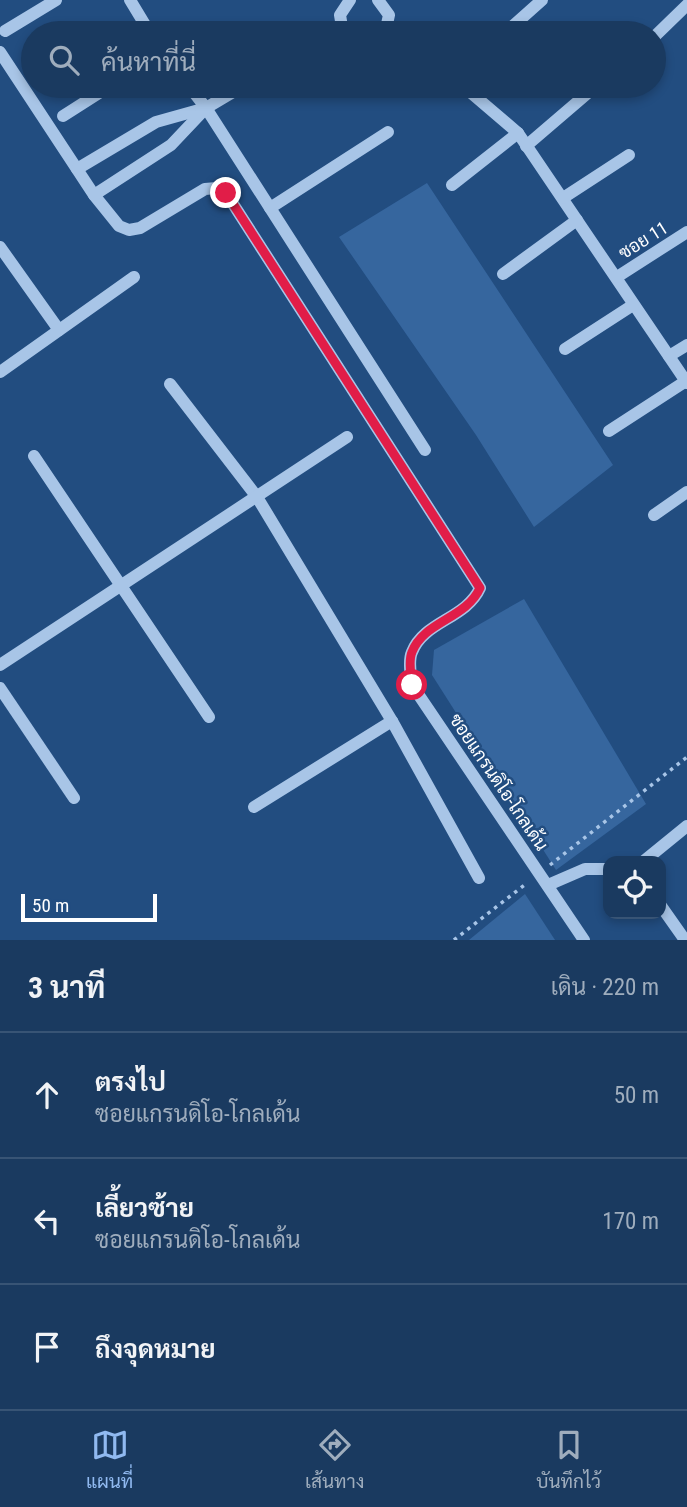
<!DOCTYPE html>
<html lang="th">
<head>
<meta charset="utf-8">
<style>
	:root { --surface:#1a3a60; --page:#274569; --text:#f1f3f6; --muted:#9fadbd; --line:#385475; --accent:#90b9f0 }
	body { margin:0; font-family:"Roboto Condensed",Sarabun,sans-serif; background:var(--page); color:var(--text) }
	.controls { position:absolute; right:21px; bottom:21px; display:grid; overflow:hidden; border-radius:14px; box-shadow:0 4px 10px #0003 }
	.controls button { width:63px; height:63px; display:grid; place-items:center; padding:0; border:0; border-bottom:2px solid var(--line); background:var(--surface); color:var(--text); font:35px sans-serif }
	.scale { position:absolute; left:21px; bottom:18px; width:136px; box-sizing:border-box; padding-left:7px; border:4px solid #fff; border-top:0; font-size:19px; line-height:24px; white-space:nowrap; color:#fff; -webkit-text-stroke:5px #224d80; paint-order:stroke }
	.stop { position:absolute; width:21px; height:21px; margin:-16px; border:5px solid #e11d48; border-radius:50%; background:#fff }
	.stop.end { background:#e11d48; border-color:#fff; box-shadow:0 2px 7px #0008 }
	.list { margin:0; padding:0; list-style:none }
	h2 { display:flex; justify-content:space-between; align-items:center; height:91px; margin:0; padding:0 28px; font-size:30px }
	h2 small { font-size:23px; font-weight:400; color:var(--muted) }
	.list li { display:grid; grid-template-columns:46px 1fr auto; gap:21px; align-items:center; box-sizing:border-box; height:126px; padding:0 28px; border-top:2px solid var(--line) }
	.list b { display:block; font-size:26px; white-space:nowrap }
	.list p { margin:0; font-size:23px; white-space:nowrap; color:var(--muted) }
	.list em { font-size:23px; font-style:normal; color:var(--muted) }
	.icon { flex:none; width:38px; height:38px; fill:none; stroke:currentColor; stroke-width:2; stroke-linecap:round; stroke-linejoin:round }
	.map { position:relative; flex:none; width:687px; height:940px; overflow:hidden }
	.search { position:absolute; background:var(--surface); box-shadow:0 4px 10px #0003; left:21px; right:21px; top:21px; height:77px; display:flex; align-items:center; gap:18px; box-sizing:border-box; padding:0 24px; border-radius:38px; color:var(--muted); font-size:26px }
	.sheet { height:469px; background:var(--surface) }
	nav { display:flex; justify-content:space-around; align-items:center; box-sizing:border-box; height:98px; border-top:2px solid var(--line); background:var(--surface); font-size:19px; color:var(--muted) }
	nav a { display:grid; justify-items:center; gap:4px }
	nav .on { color:var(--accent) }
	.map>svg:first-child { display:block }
</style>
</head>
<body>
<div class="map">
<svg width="687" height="940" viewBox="0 0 687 940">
	<rect width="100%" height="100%" fill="#224d80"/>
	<g fill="#36669e">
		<path d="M 427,183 L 613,465 L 534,527 L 476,435 L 339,237 Z"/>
		<path d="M 524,599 L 646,804 L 556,870 L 432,675 L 434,650 Z"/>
		<path d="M 525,894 L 555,940 L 469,940 Z"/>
	</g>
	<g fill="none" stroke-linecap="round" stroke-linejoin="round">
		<g stroke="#a8c5e7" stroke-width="3.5" stroke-dasharray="3.5 5" stroke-linecap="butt">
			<path d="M 550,865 L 687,757"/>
			<path d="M 454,940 L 527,883"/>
		</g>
		<g stroke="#a8c5e7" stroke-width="12">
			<path d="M 130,0 L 150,33"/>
			<path d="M 378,0 L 389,15 L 385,33"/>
			<path d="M 5,31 L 56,0"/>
			<path d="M 343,33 L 340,15 L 350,0"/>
			<path d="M 505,33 L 542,0"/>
			<path d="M 654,37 L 687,5"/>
			<path d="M 0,52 L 94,195 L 119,226 L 129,230 L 140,228 L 205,189 L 217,188 L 226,193 L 480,588 C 466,619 424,621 412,652 C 408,661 411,676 412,685 L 584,940"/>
			<path d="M 189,86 L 206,108 L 425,450"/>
			<path d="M 463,86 L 518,133 L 687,383"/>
			<path d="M 63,116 L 110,86"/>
			<path d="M 526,146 L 596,86"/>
			<path d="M 77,169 L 156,122 L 206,108"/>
			<path d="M 452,185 L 518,133"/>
			<path d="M 94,195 L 171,145 L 206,108 L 243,86"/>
			<path d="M 563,198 L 629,155"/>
			<path d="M 270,208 L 388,132"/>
			<path d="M 0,247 L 59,330"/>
			<path d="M 503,274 L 577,220"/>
			<path d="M 617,277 L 687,232"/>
			<path d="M 565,349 L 633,305"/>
			<path d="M 669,356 L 687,345"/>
			<path d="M 0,372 L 134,277"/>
			<path d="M 170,384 L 257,497 L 392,721 L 479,878"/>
			<path d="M 609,431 L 686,381"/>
			<path d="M 34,456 L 209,717"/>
			<path d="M 654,515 L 687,492"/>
			<path d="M 0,665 L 347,437"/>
			<path d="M 0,688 L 74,798"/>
			<path d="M 254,807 L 392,721"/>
			<path d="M 644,861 L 687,826"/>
			<path d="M 548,885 L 585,869 L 608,869"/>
			<path d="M 661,906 L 685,940"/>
		</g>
	</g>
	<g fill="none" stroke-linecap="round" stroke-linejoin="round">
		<path stroke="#e11d48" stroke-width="9" d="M 226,193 L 480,588 C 466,619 424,621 412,652 C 408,661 411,676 412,685"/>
	</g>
	<g text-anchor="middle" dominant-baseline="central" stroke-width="5" stroke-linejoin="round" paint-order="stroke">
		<g font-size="18" fill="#fff" stroke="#224d80">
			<text transform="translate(643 240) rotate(-32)">ซอย 11</text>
			<text transform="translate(499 782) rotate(56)">ซอยแกรนดิโอ-โกลเด้น</text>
		</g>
	</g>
</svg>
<div class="controls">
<button><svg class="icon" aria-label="locate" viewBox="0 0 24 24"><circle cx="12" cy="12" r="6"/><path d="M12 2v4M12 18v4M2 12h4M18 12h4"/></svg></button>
</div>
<div class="scale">50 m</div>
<div class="stop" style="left:412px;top:685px"></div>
<div class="stop end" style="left:226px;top:193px"></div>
<div class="search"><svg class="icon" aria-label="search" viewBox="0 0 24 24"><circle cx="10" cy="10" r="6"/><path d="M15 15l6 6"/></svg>ค้นหาที่นี่</div>
</div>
<section class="sheet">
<h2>3 นาที<small>เดิน · 220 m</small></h2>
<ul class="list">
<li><svg class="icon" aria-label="ahead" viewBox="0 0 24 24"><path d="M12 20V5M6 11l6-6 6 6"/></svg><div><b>ตรงไป</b><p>ซอยแกรนดิโอ-โกลเด้น</p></div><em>50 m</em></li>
<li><svg class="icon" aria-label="left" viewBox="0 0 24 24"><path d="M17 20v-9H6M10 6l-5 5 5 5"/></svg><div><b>เลี้ยวซ้าย</b><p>ซอยแกรนดิโอ-โกลเด้น</p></div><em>170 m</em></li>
<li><svg class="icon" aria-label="arrive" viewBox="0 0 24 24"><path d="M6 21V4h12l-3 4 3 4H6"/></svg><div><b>ถึงจุดหมาย</b></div></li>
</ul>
</section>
<nav>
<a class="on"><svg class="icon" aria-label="map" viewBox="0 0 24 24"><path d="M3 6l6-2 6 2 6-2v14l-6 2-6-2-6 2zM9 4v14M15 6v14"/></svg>แผนที่</a>
<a><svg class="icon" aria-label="directions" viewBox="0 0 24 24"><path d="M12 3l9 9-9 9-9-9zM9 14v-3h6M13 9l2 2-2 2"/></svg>เส้นทาง</a>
<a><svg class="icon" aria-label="saved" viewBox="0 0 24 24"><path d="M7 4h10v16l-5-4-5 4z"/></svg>บันทึกไว้</a>
</nav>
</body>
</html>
